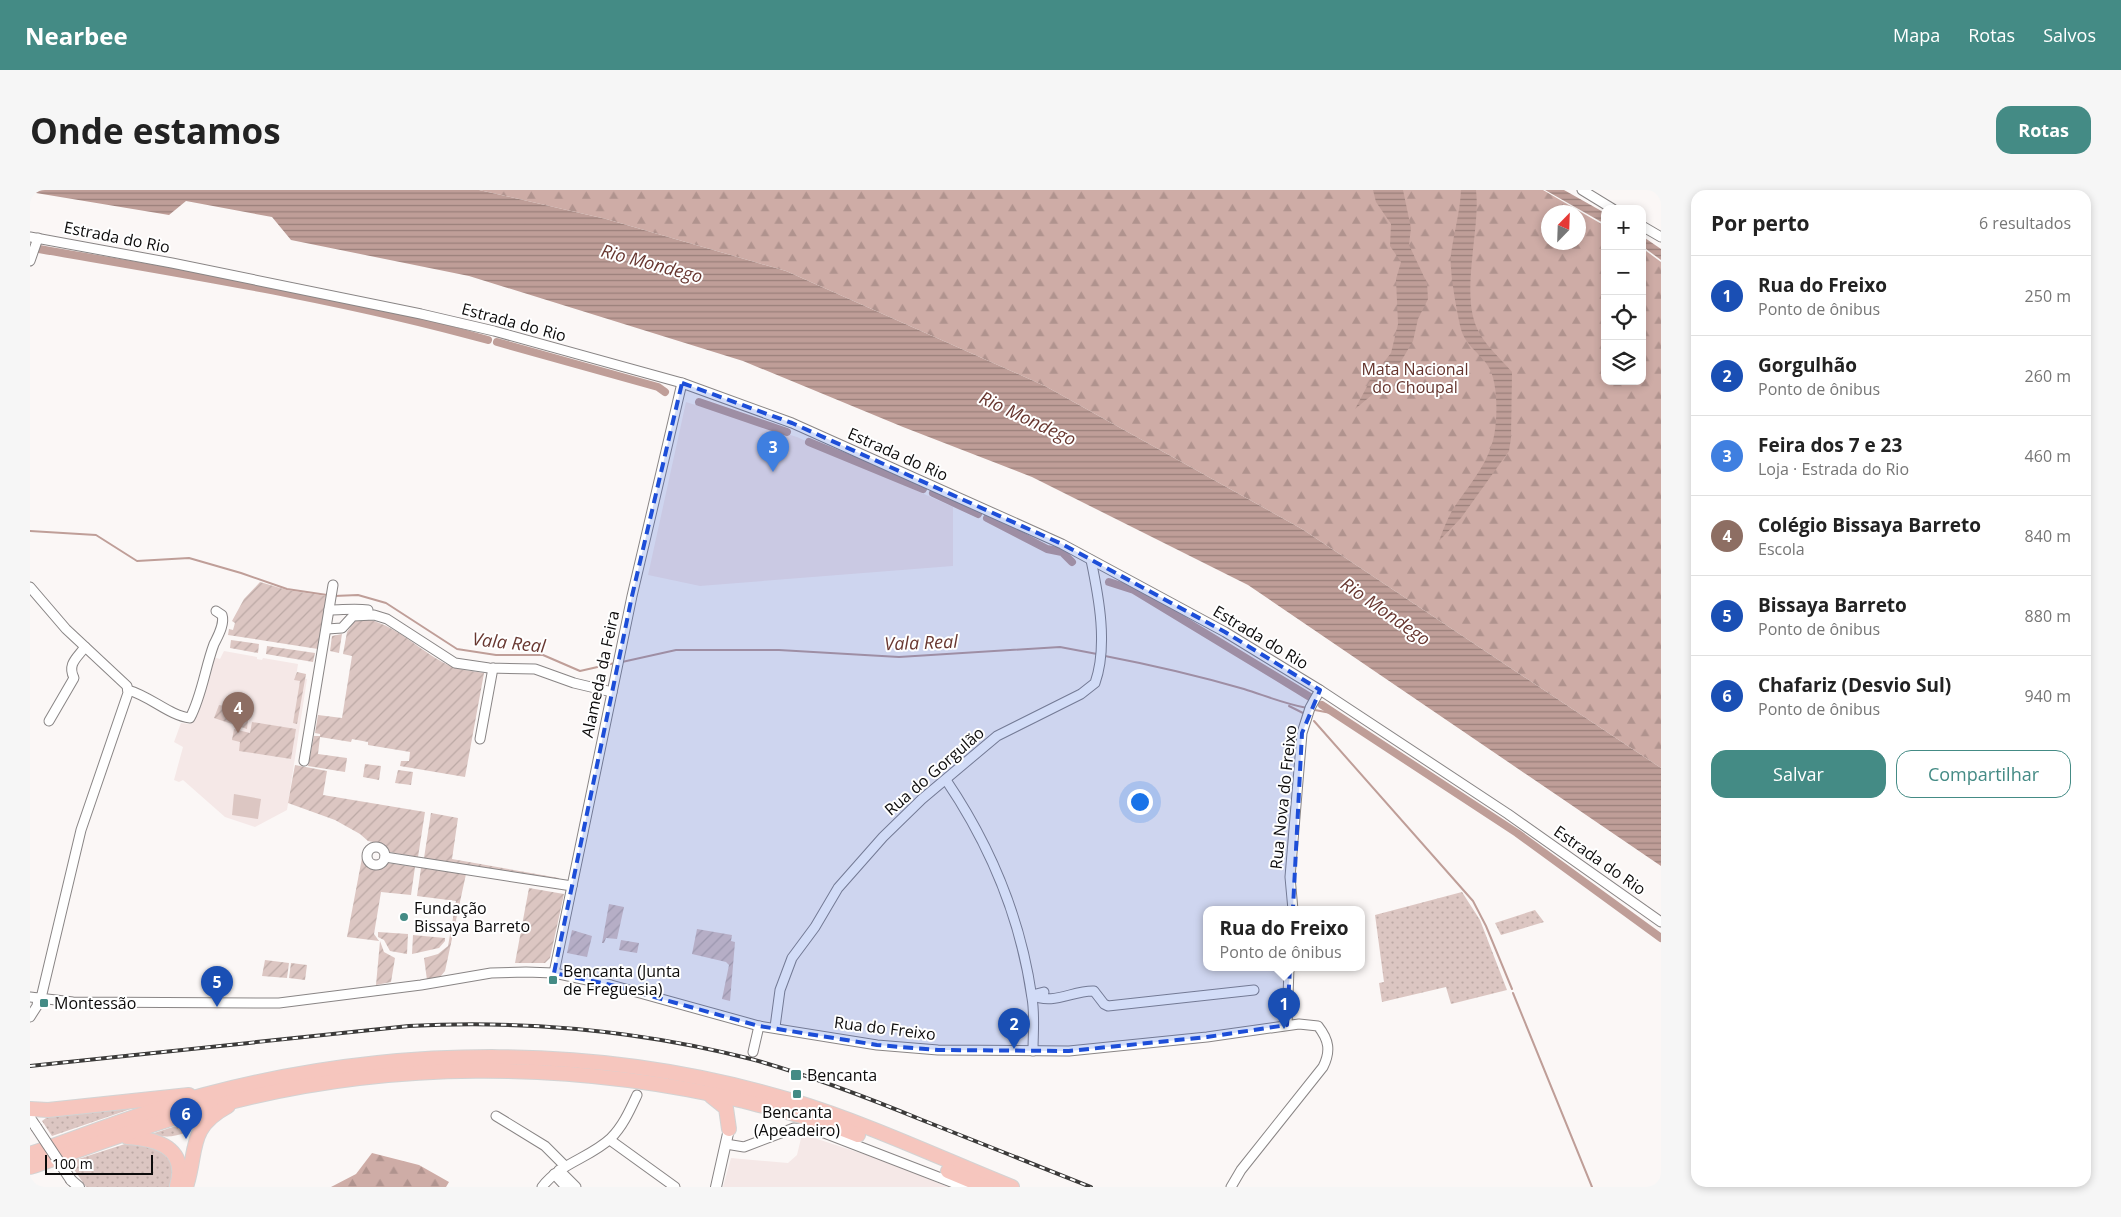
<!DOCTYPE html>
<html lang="pt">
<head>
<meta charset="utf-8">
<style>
	:root { --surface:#fff; --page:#f6f6f6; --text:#222; --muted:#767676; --line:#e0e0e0; --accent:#448b85 }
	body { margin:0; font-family:"Open Sans",sans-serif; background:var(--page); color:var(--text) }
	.controls { position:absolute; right:15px; top:15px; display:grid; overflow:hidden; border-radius:10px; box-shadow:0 2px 8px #0003 }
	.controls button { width:45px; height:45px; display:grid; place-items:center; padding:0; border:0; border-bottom:1px solid var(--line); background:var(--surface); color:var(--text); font:25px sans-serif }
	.compass { position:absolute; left:1511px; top:15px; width:45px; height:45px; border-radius:50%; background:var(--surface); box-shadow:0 2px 8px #0003; rotate:23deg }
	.scale { position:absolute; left:15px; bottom:12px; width:108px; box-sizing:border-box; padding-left:5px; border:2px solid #0c0b0b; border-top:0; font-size:14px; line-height:18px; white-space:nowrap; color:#0c0b0b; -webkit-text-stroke:4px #fff; paint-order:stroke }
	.you { position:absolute; left:1109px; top:611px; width:18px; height:18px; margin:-12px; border:4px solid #fff; border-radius:50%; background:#1a73e8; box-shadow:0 0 0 8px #1a73e833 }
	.badge { display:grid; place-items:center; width:32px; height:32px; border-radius:50%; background:var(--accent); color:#fff; font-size:16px; font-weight:700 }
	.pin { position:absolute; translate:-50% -41px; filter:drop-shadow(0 1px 2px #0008) }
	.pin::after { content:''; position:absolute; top:26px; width:18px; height:15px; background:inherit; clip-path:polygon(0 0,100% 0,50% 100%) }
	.popup { position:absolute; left:1173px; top:716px; width:162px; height:65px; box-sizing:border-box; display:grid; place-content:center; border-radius:10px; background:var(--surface); filter:drop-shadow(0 1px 4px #0005); font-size:16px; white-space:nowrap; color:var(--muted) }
	.popup b { font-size:19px; color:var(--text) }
	.popup::after { content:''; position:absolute; left:50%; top:100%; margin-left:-10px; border:10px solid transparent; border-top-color:var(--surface) }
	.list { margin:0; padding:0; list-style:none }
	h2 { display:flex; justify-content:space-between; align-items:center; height:65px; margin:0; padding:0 20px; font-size:21px }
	h2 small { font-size:16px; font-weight:400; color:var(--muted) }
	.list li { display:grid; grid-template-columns:32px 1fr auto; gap:15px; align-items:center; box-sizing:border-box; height:80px; padding:0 20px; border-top:1px solid var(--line) }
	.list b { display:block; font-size:19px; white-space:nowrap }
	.list p { margin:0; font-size:16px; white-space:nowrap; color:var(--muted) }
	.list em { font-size:16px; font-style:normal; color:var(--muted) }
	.actions { display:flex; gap:10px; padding:15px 20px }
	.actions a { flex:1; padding:11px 0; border:1px solid var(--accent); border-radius:15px; text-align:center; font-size:18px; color:var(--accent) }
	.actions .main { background:var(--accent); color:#fff }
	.icon { flex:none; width:28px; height:28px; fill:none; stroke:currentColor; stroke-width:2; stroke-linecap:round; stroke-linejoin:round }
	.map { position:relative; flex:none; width:1631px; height:997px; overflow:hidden; border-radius:15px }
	header { display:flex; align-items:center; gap:30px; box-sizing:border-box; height:70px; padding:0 25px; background:var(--accent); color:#fff }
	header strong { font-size:24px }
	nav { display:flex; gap:28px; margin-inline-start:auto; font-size:18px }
	.intro { display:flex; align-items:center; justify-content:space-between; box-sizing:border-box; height:120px; padding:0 30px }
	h1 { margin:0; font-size:35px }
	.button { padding:12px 22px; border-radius:15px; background:var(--accent); color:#fff; font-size:18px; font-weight:700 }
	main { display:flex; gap:30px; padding:0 30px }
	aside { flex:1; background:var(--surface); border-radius:15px; box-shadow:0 2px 8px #0003 }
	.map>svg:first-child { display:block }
</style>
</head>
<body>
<header>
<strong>Nearbee</strong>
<nav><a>Mapa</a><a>Rotas</a><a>Salvos</a></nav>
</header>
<div class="intro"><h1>Onde estamos</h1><a class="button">Rotas</a></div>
<main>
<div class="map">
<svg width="1631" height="997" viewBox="0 0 1631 997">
	<defs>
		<pattern id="grass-dots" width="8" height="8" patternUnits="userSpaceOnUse" patternTransform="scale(1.25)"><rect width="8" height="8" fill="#dcc6c2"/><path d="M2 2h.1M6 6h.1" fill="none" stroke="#bca9a5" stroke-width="1.8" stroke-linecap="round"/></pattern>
		<pattern id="forest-firs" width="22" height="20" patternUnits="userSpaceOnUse" patternTransform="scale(1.25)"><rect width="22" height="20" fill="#ceaca6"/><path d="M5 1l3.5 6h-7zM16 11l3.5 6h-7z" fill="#b0938e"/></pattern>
		<pattern id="garden-furrows" width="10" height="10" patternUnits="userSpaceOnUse" patternTransform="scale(1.25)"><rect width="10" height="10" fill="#dcc6c2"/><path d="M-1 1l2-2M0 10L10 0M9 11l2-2" fill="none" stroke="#bca9a5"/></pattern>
		<pattern id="water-rules" width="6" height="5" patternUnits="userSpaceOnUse" patternTransform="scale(1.25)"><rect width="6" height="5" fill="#bf9e98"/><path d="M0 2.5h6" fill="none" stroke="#9a7f7a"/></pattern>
	</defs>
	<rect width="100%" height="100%" fill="#fbf7f6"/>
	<g fill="#f5e8e7">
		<path d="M 656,212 L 767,247 L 923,317 L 923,376 L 670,396 L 618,385 Z"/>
		<path d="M 194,461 L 227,467 L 227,469 L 232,470 L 233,468 L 268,474 L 266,487 L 277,489 L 257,620 L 225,637 L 195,627 L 153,590 L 149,592 L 144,590 L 153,557 L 144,552 L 151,533 L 160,534 L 169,515 L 183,467 L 190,469 Z"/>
		<path d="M 772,944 L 858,972 L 918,997 L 693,997 L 701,968 L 758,973 L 767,965 Z"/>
	</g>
	<g fill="url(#grass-dots)">
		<path d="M 1432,702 L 1450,730 L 1477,800 L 1421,814 L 1416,797 L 1352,812 L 1349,793 L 1354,792 L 1345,725 Z"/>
		<path d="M 1505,720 L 1514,732 L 1471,745 L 1465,733 Z"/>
		<path d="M 124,911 L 22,946 L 12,931 L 20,925 Z"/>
		<path d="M 171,928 C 162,945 139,950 121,944 Z"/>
		<path d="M 98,953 L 121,953 L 143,970 L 144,997 L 56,997 L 39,972 Z"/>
	</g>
	<g fill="url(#forest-firs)" fill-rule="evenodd">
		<path d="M 449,0 L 1513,0 L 1575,36 L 1575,191 L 1612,191 L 1612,58 L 1631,72 L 1631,578 L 1272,339 L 1015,196 L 756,81 L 576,29 ZM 1518,22 L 1548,22 L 1548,52 L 1518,52 Z"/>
		<path d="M 342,963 L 389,975 L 419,992 L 416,997 L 301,997 L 326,984 Z"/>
	</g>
	<g fill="url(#garden-furrows)">
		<path d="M 230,392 L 257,400 L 296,406 L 288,459 L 198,445 L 199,439 L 203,440 L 205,433 L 202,431 L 214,409 Z"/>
		<path d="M 332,428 C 366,434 387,459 416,474 C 428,480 441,481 454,483 L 435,587 L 370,576 L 371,571 L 379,571 L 380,562 L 338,555 L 338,552 L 322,549 L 321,552 L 290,547 L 288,564 L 317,568 L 315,582 L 278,576 L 284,546 L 290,546 L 290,544 L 285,543 L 288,525 L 312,528 L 322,466 L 313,464 L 317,442 L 325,430 Z"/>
		<path d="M 312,444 L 309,463 L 300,461 L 302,446 Z"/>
		<path d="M 201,450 L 229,454 L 228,463 L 200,458 Z"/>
		<path d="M 237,456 L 285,463 L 283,472 L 236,464 Z"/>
		<path d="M 267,482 L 276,484 L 267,534 L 263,533 L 270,491 L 264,490 Z"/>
		<path d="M 189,515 L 219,520 L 217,539 L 184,528 Z"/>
		<path d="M 222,532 L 266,539 L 261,569 L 209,561 L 210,552 L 202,550 L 204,539 L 220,543 Z"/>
		<path d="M 335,574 L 351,576 L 349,590 L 333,587 Z"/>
		<path d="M 265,575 L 297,581 L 293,605 L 395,622 L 388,667 L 359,662 L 353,654 L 338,651 L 330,644 L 305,630 L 258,613 Z"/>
		<path d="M 368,580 L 383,582 L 381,595 L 365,593 Z"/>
		<path d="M 401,623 L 428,628 L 422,669 L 529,688 L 528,691 L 394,668 Z"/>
		<path d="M 332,668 C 336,676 343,679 352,678 L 357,673 L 385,677 L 381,705 L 351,702 L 344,744 L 349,751 L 317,747 Z"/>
		<path d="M 391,678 L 436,684 L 415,781 L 410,787 L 397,790 L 394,768 L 408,764 L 418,756 L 426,711 L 387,706 Z"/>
		<path d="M 499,698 L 534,704 L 520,768 L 515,773 L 485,773 Z"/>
		<path d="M 579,714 L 594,717 L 587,749 L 576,748 L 574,753 L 572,753 Z"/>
		<path d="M 667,739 L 702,745 L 701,751 L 705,752 L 700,811 L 692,809 L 699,775 L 696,772 L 662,764 Z"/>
		<path d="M 542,740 L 562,746 L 557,767 L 537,763 Z"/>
		<path d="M 348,742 L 378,744 L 377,764 L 360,761 L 354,750 L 348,747 Z"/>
		<path d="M 383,745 L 415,748 L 415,751 L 409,758 L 382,764 Z"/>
		<path d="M 591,750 L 609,753 L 607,763 L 589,760 Z"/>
		<path d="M 350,751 L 354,762 L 365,768 L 361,792 L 346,795 Z"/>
		<path d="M 235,770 L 259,773 L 257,788 L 232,786 Z"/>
		<path d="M 261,773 L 277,775 L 275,790 L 259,788 Z"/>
	</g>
	<path fill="#dcc6c2" d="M 204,604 L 231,609 L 228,629 L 202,625 Z"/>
	<g fill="url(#water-rules)">
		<path d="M 0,0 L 449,0 L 576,29 L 756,81 L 1015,196 L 1272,339 L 1631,578 L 1631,676 L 1218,395 L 1002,287 L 873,237 L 713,171 L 439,86 L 261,50 L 242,27 L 156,11 L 139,25 L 0,2 Z"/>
		<path d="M 1343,0 L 1373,0 L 1381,38 L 1379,55 L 1397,93 L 1398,109 L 1388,129 L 1383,151 L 1370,173 L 1348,200 L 1325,219 L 1342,187 L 1361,163 L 1368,134 L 1366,89 L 1371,72 L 1360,56 L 1361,34 L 1346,12 Z"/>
		<path d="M 1431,0 L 1446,0 C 1451,41 1428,108 1450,144 C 1458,158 1472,170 1482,182 L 1481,248 L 1479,261 L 1431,328 L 1409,351 C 1413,340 1417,329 1423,319 C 1436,299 1455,278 1462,254 C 1468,236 1469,192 1458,176 C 1450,163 1435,155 1431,139 C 1427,123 1419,80 1421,64 C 1424,42 1430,22 1431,0 Z"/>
		<path d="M 1515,0 L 1534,0 L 1575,23 L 1575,34 Z"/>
		<path d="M 1612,46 L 1631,59 L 1631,70 L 1612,56 Z"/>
	</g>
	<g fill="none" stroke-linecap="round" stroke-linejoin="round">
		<g stroke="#bf9e98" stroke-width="2">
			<path d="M 0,341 L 66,345 L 107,371 L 159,368 L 211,383 L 257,399 L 297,405"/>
			<path d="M 304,406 L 328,405 L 356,413 L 427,459 L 466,465 L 513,465 L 550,481 L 585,473"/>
			<path d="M 1075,466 C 1122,475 1169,486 1214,499 C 1236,506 1255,514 1277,518"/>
			<path d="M 592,472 L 646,460 L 749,460 L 869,467 L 1030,457 L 1067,464"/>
			<path d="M 1259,516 L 1275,524"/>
			<path d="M 1285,520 L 1306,524"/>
			<path d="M 1284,531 L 1443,711 L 1456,736 L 1482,799"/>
			<path d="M 1483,803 L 1562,997"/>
		</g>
		<g stroke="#bf9e98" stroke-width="8">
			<path d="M 9,59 C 159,85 311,109 458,150"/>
			<path d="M 467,152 L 628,197 L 635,202"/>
			<path d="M 669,212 L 757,242"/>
			<path d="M 779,252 L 893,299"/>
			<path d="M 903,303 L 948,324"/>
			<path d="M 957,328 L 1017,359 L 1032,362 L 1042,372"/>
			<path d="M 1079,392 L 1104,400 L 1280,507"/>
			<path d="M 1292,515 L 1487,643 L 1631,748"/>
		</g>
		<g stroke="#898585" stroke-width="11">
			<g id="minor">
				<path d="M 1552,0 L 1583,19"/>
				<path d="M 1612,36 L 1631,47"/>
				<path d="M 0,47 L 142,73 L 391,124 L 464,141 L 652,193 L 762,233 L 1032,354 L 1195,442 L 1290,500 L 1478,624 L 1631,732"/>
				<path d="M 0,71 L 8,48"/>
				<path d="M 0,397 L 36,439 L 97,496 L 98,503 L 51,640 L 11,808"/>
				<path d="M 299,420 C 313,420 325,418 338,420"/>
				<path d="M 297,439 L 312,438 L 323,426 L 344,425 L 357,429 L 425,473 L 459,478 L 505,479 L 544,493 L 582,502"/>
				<path d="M 98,500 C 120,506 140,526 160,528 C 172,505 175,478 184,454 C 188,446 195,434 192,425 L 186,421"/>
				<path d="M 19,531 L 44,488 C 37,474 47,468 55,457"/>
				<path d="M 450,549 L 463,478"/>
				<path d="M 274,571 L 303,395"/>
				<path d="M 916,590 C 960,655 991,730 1002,808 C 1005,825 1003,844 1003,861"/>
				<circle cx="346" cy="666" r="9"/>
				<path d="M 355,667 L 542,696"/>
				<path d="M 1263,720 L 1260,687 L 1272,543 L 1280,518 L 1290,500"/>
				<path d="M 524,783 L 602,406 L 652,193"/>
				<path d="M 1014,802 L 1002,805 C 1023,816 1043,800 1064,801 L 1074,814 L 1078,816 L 1224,800"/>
				<path d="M 0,807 L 43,812 L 249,813 L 391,795 L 461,783 L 496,782 L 524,783 L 581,795 L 729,836 L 847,855 L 908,860 L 1039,861 L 1177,847 L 1269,834 L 1288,836 C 1299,850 1301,861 1293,877 L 1211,980 L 1201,997"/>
				<path d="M 0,827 L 7,816 L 8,808"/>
				<path d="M 1257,835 L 1259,778"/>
				<path d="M 745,837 L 750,800 L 762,768 L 785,737 L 808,698 L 853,647 L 892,609 L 967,546 L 1051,504 L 1065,493 C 1078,456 1069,408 1061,370"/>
				<path d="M 723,862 L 729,836"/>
				<path d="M 466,926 L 515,956 L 535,976"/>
				<path d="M 580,950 L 645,997"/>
				<path d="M 696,954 L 714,957 L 764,938 L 784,939 L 934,997"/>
				<path d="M 529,980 L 546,997"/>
				<path d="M 524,984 L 536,997"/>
				<path d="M 512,997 C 530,973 560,968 581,948 C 593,936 600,920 607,905"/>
			</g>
		</g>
		<g stroke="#898585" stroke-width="12">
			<g id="tertiary">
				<path d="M 0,928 L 6,937"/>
				<path d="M 41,990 L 49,997"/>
				<path d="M 686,997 L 699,939"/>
			</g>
		</g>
		<g stroke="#d3d3d3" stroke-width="16">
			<g id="trunk">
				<path d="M 681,906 L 696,918 L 699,939"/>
				<path d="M 0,919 L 18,920 L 159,905"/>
				<path d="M 97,947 C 128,949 158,958 147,996"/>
				<path d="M 0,964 C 58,944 115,921 174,905 C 367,854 571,853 763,911 C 838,934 910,968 982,997"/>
				<path d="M 0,977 C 59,957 118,934 178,918 C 353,869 538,870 714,911 C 752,921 792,930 828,945"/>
				<path d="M 918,981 L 956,997"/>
				<path d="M 156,997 C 168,960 157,938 198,916"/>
			</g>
		</g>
		<use href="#minor" stroke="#fff" stroke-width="9"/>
		<use href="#tertiary" stroke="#fff" stroke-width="10"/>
		<use href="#trunk" stroke="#f6c6be" stroke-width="14"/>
		<g stroke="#3b3a39" stroke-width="4">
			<path id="rail" d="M 0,876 L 379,836 C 495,830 608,840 721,869 C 779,885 836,907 892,930 C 948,952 1005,975 1061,997"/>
		</g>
		<use href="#rail" stroke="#fff" stroke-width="2" stroke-dasharray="5.5" stroke-linecap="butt"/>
		<g stroke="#898585" stroke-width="12" stroke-linecap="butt">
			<path id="tertiary-bridge" d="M 6,937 L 41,990"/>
		</g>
		<use href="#tertiary-bridge" stroke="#fff" stroke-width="10"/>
	</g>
	<path fill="#1d4ed8" fill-opacity="0.2" stroke="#1d4ed8" stroke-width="4" stroke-dasharray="10 6" stroke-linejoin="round" d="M 652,193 L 762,233 L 1032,354 L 1195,442 L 1290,500 L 1272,543 L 1257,835 L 1177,847 L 1039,861 L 908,860 L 847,855 L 729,836 L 581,795 L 524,783 L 602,406 Z"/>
	<g fill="#448b85" stroke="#fff" stroke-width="2">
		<circle cx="374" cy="727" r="5"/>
		<rect x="518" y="785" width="10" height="10" rx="2.5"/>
		<rect x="9" y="808" width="10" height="10" rx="2.5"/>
		<rect x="760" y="879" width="12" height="12" rx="2.5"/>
		<rect x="762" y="899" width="10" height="10" rx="2.5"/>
	</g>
	<g text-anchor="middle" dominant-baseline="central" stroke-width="4" stroke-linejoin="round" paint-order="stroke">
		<g font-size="16" fill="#0c0b0b" stroke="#fff">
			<text transform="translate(87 47) rotate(11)">Estrada do Rio</text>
			<text transform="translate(484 132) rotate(15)">Estrada do Rio</text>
			<text transform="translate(868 264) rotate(24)">Estrada do Rio</text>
			<text transform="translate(1231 447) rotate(31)">Estrada do Rio</text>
			<text transform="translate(570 484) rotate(-78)">Alameda da Feira</text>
			<text transform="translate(904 581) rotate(-41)">Rua do Gorgulão</text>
			<text transform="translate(1253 607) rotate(-84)">Rua Nova do Freixo</text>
			<text transform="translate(1570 670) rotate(35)">Estrada do Rio</text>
			<text transform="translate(855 838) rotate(7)">Rua do Freixo</text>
		</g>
		<g font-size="16" fill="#64332c" stroke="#fff">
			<text x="1385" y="179">Mata Nacional<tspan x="1385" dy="18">do Choupal</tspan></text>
		</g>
		<g font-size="16" fill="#0c0b0b" stroke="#fff" text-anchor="start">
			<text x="384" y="718">Fundação<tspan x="384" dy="18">Bissaya Barreto</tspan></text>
			<text x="533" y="781">Bencanta (Junta<tspan x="533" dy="18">de Freguesia)</tspan></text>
			<text x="24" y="813">Montessão</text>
			<text x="777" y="885">Bencanta</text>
			<text x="767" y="922" text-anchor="middle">Bencanta<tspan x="767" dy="18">(Apeadeiro)</tspan></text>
		</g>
		<g font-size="18" font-style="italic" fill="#683730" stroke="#fff">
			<text transform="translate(622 73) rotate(15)">Rio Mondego</text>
			<text transform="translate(998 228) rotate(25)">Rio Mondego</text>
			<text transform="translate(1356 421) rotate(35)">Rio Mondego</text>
			<text transform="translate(479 452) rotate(6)">Vala Real</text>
			<text transform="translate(891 452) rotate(-2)">Vala Real</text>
		</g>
	</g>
</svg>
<div class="controls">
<button>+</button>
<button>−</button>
<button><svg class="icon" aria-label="locate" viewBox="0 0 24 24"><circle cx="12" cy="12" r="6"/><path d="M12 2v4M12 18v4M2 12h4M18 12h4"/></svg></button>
<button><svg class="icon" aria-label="layers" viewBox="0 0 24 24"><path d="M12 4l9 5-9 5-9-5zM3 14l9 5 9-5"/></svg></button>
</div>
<svg class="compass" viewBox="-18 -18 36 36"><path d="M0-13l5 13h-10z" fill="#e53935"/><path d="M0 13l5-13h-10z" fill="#767676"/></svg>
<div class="scale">100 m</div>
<div class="you"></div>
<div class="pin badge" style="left:1254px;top:839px;background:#1a4fb4">1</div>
<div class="popup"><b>Rua do Freixo</b>Ponto de ônibus</div>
<div class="pin badge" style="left:984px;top:859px;background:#1a4fb4">2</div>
<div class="pin badge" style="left:743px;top:282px;background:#3f7fe0">3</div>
<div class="pin badge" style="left:208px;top:543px;background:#8d6e63">4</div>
<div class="pin badge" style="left:187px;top:817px;background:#1a4fb4">5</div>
<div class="pin badge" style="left:156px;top:949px;background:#1a4fb4">6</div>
</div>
<aside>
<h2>Por perto<small>6 resultados</small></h2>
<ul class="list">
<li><span class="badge" style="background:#1a4fb4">1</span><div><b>Rua do Freixo</b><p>Ponto de ônibus</p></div><em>250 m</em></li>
<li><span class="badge" style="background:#1a4fb4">2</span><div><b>Gorgulhão</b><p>Ponto de ônibus</p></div><em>260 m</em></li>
<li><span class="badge" style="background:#3f7fe0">3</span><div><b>Feira dos 7 e 23</b><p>Loja · Estrada do Rio</p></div><em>460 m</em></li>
<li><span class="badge" style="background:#8d6e63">4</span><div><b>Colégio Bissaya Barreto</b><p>Escola</p></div><em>840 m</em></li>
<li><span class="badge" style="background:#1a4fb4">5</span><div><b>Bissaya Barreto</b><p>Ponto de ônibus</p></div><em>880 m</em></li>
<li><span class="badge" style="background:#1a4fb4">6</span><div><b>Chafariz (Desvio Sul)</b><p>Ponto de ônibus</p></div><em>940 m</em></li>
</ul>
<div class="actions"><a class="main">Salvar</a><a>Compartilhar</a></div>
</aside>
</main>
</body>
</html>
